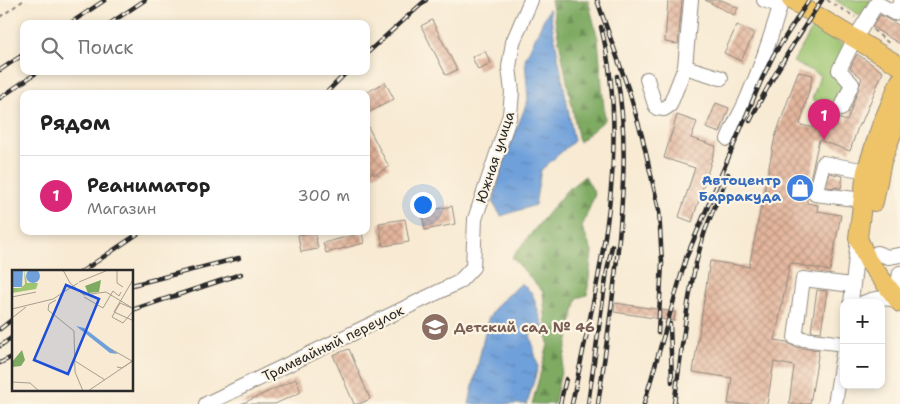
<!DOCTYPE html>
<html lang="ru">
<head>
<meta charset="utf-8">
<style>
	:root { --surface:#fff; --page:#f6f6f6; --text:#222; --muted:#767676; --line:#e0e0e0; --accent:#db2777 }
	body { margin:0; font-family:"Shantell Sans",sans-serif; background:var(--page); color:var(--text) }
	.controls { position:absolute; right:15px; bottom:15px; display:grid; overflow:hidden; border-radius:10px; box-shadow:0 2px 8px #0003 }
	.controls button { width:45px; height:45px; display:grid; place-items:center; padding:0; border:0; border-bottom:1px solid var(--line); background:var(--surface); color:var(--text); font:25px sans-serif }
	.you { position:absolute; left:422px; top:204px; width:18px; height:18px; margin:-12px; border:4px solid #fff; border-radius:50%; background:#1a73e8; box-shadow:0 0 0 8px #1a73e833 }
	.badge { display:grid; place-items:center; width:32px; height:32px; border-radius:50%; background:var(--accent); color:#fff; font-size:16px; font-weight:700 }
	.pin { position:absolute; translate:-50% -41px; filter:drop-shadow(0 1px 2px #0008) }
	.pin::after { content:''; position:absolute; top:26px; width:18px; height:15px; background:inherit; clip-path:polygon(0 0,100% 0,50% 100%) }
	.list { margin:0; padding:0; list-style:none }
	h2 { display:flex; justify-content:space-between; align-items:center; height:65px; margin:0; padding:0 20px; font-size:21px }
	h2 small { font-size:16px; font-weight:400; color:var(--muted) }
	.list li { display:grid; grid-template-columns:32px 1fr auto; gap:15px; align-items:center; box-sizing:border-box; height:80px; padding:0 20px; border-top:1px solid var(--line) }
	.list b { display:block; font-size:19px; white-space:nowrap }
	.list p { margin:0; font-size:16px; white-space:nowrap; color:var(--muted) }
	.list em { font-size:16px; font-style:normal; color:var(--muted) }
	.icon { flex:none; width:28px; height:28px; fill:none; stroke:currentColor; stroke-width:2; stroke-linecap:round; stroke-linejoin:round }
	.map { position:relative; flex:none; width:900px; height:404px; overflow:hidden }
	.search { position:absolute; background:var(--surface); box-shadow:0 2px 8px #0003; left:20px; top:20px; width:350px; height:55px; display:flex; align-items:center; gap:12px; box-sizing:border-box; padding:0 18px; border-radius:10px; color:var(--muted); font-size:19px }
	.panel { position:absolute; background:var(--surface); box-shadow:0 2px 8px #0003; left:20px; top:90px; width:350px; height:145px; border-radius:10px }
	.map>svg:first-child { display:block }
</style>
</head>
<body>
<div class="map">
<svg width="900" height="404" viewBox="0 0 900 404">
	<defs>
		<pattern id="forest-firs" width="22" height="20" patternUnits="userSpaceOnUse" patternTransform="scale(1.25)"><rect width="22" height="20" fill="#7eaa62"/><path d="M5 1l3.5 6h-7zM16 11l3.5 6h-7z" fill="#678b51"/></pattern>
		<pattern id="water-ripples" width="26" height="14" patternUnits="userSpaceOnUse" patternTransform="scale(1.25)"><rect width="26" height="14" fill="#70a0da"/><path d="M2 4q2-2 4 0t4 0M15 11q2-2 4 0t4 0" fill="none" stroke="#5c83b1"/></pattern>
		<pattern id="building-cross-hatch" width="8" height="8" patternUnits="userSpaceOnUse" patternTransform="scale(1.25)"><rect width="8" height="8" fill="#e4b69d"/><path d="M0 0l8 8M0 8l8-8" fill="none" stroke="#b99480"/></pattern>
	</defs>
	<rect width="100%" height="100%" fill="#fcf5e5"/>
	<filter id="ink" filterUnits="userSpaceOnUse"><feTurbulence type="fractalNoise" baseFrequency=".02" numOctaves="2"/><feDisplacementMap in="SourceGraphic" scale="10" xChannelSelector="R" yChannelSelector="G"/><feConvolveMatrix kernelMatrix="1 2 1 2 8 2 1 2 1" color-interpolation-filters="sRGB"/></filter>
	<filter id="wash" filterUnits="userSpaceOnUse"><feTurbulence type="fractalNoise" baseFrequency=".0096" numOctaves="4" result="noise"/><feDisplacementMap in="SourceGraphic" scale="20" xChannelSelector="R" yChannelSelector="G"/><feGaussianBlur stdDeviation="1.12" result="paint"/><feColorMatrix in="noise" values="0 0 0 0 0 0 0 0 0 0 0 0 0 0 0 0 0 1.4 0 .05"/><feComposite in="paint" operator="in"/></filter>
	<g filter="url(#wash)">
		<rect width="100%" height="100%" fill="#f8ead3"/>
		<g fill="#9dc570" stroke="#64784e">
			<path d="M 835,0 L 871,0 L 861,16 Z"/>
			<path d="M 814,26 L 845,46 L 845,85 L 838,109 L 812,100 L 820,75 L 793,62 Z"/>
		</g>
		<g fill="url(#forest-firs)" stroke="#546a46">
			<path d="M 551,0 L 588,0 L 598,39 L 605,120 L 579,142 Z"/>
			<path d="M 585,176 L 595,194 L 582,227 L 592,252 L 587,295 L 577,298 L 554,404 L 532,404 L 548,345 L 543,292 L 512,257 L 566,191 Z"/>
		</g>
		<g fill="url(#water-ripples)" stroke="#4e6682">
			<path d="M 549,8 L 574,141 L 541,170 L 535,205 L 501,216 L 493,203 L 502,166 L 528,100 L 525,59 Z"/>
			<path d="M 522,283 L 532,293 L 544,328 L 530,334 L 538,367 L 527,404 L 469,404 L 488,319 L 498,304 Z"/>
		</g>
		<g id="blocks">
			<g fill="url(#building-cross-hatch)">
				<path d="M 668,0 L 682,0 L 678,44 L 665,42 Z"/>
				<path d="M 705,0 L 722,0 L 738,8 L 734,15 Z"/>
				<path d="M 880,15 L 900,26 L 900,44 L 872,27 Z"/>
				<path d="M 432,20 L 457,70 L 446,75 L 421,26 Z"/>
				<path d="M 737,25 L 754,33 L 741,61 L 724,53 Z"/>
				<path d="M 485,51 L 491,64 L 478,70 L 472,57 Z"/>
				<path d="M 857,54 L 883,72 L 861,124 L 859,124 L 850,151 L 819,140 L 807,192 L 807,203 L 818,205 L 817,211 L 841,215 L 830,271 L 790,263 L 775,340 L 787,342 L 794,347 L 819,350 L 810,404 L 789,404 L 794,366 L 774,362 L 767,404 L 728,404 L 732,378 L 693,372 L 710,261 L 749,267 L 775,137 L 798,72 L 813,75 L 800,125 L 817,128 L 822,113 L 847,121 L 862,78 L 850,68 Z"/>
				<path d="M 385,82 L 394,99 L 366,114 L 366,93 Z"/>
				<path d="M 716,103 L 729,108 L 720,133 L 706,128 Z"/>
				<path d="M 677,115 L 697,122 L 691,138 L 716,146 L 692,222 L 679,217 L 695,168 L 664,158 Z"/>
				<path d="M 366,123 L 389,167 L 374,175 L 373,172 L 366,176 Z"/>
				<path d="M 829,173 L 843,176 L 841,188 L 826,187 Z"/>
				<path d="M 452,206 L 455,224 L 425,230 L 422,212 Z"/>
				<path d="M 405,219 L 409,242 L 383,246 L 379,223 Z"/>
				<path d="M 315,232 L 318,249 L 301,252 L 298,235 Z"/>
				<path d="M 362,233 L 364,243 L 326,253 L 323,243 Z"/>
				<path d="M 817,290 L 827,291 L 821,332 L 811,331 Z"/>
				<path d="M 615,303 L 675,312 L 674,321 L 614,312 Z"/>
				<path d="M 349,349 L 370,399 L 359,404 L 354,404 L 333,355 Z"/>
				<path d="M 296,379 L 301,392 L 275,404 L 241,404 Z"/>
			</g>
		</g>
	</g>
	<g filter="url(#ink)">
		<use href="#blocks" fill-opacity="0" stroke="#928a7f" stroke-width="1"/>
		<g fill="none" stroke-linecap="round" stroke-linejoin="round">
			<g stroke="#928a7f" stroke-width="16">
				<g id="minor">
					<path d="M 764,0 C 771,3 778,6 784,0"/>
					<path d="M 685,67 L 721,78"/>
					<path d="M 647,79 L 655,105 L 657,108 L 664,109 L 670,105 L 685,67 L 691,0"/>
					<path d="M 841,109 L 852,84 L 839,70 L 854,40 L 877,3 L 894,13 L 900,4"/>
					<path d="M 728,139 C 734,123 743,110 749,94 C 762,64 772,34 781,3"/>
					<path d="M 863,200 L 815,194 L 823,163 L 866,171"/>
					<path d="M 877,253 L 888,257 L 900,255"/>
					<path d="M 898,284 L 900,273"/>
					<path d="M 851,303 L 858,238"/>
					<path d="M 863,303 C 876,297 886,297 898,301"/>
					<path d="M 844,344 L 795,338 L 803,279 L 852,285"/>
					<path d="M 206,404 L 459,282 L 473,267 L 475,219 L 510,115 L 512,92 L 509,67 L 513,42 L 531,0"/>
					<path d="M 835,404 L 844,348"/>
				</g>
			</g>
			<g stroke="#928a7f" stroke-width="20">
				<g id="major">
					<path d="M 791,0 L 900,66"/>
					<path d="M 900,81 L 881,126 L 866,171 L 858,238 L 868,261 L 900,303"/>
					<path d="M 874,202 L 882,161 L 900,112"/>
				</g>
			</g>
			<g stroke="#928a7f" stroke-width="2" stroke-dasharray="4 4" stroke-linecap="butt">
				<path d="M 827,0 L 855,17"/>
				<path d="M 0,17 L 24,0"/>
				<path d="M 873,30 L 890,44"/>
			</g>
			<use href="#minor" stroke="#fff" stroke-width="14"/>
			<use href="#major" stroke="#efc469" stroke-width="18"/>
			<g stroke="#2b2b2b" stroke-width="4.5">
				<g id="rail">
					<path d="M 597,0 L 629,91 L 642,136 L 659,210 L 662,263 L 658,333"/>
					<path d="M 69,24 L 105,0"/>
					<path d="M 109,24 L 145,0"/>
					<path d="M 366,54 L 426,0"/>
					<path d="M 0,70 L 24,54"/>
					<path d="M 325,94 L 348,71"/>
					<path d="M 0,98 L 39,71"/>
					<path d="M 750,121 C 771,78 796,39 822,0"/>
					<path d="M 81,272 L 142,231"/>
					<path d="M 132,285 L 239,258"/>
					<path d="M 132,310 L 241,274"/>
					<path d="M 670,324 L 672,382"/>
					<path d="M 0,329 L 14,318"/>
					<path d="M 0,346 L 14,336"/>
					<path d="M 0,363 L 14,356"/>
					<path d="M 560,404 L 566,379"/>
					<path d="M 572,404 C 597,280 633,153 601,27"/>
					<path d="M 588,404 L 607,271 L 612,246"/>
					<path d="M 598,404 C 606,349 614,294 619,238 C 624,183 627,132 617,76"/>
					<path d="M 644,404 L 686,258 L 760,83 L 773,56 L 809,0"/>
					<path d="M 674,404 C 683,346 687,286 705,231 C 712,212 721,193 728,174"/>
				</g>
			</g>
			<use href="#rail" stroke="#fcf5e5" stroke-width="2.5" stroke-dasharray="8" stroke-linecap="butt"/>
		</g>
	</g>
	<defs>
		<g id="shop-disc" transform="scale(1.4375)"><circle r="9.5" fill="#3f7fe0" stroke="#fcf5e5"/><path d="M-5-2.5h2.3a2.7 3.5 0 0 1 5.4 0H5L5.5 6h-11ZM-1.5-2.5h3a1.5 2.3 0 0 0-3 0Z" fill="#fff"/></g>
		<g id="school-disc" transform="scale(1.4375)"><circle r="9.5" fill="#8d6e63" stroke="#fcf5e5"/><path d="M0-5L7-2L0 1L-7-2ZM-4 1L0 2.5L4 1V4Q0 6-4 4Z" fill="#fff"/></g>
	</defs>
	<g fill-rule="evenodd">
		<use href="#shop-disc" x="800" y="188"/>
		<use href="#school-disc" x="435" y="327"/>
	</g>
	<g text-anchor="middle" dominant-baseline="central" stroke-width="4.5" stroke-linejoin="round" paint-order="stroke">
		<g font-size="14" fill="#2b2b2b" stroke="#fcf5e5">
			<text transform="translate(495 157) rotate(-72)">Южная улица</text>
			<text transform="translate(333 343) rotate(-26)">Трамвайный переулок</text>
		</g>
		<g font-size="14" font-weight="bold" fill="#366cbe" stroke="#fcf5e5" text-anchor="end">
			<text x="781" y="180">Автоцентр<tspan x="781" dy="16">Барракуда</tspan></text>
		</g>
		<g font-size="14" font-weight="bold" fill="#785e54" stroke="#fcf5e5" text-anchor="start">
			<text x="454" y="327">Детский сад № 46</text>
		</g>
	</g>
	<g transform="translate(12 270)">
		<rect width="121" height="121" fill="#f8ead3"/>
		<path d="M 89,10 L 87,22 L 76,23 L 73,16 ZM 10,80 L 13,90 L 9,96 L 0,97 L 0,92 Z" fill="#7eaa62"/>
		<path d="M 12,0 L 15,13 L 26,13 L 24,19 L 0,23 L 0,18 L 9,18 L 13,14 Z" fill="#9dc570"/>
		<path d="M14 6a7 7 0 1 1 14 0a7 7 0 1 1-14 0ZM 0,0 L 11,0 L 10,17 L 0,17 ZM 64,56 L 72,58 L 106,84 L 98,83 Z" fill="#70a0da"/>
		<path fill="none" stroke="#a69e90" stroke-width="1" d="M 51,0 L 58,13 L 72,25 L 94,22 L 122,39M 105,0 L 105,13 L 111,17M 122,8 L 102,42 L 122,51M 67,12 L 96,0M 0,27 L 24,22M 72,27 L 91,38 L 101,21 L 107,26 L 109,22M 44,30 L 37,34 L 36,40 L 62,61 L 63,102 L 71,121M 0,39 L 41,29 L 66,13M 122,39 L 108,33 L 100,47 L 111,53 L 122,40M 0,48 L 14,37M 99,79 L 120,91M 63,91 L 93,110M 105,97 L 110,98 L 122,90M 0,112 L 18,113 L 27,121M 76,121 L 122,90"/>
		<path fill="#1d4ed8" fill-opacity="0.15" stroke="#1d4ed8" stroke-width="2.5" d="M 54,15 L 87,29 L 56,104 L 22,90 Z"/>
		<rect width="121" height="121" fill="none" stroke="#2b2b2b" stroke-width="2.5"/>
	</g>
</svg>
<div class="controls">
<button>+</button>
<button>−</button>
</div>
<div class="you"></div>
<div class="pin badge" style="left:824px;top:140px">1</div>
<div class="search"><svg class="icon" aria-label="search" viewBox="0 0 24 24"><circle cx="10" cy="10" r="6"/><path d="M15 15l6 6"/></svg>Поиск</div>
<section class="panel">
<h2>Рядом<small></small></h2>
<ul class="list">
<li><span class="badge">1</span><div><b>Реаниматор</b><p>Магазин</p></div><em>300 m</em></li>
</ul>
</section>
</div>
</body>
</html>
